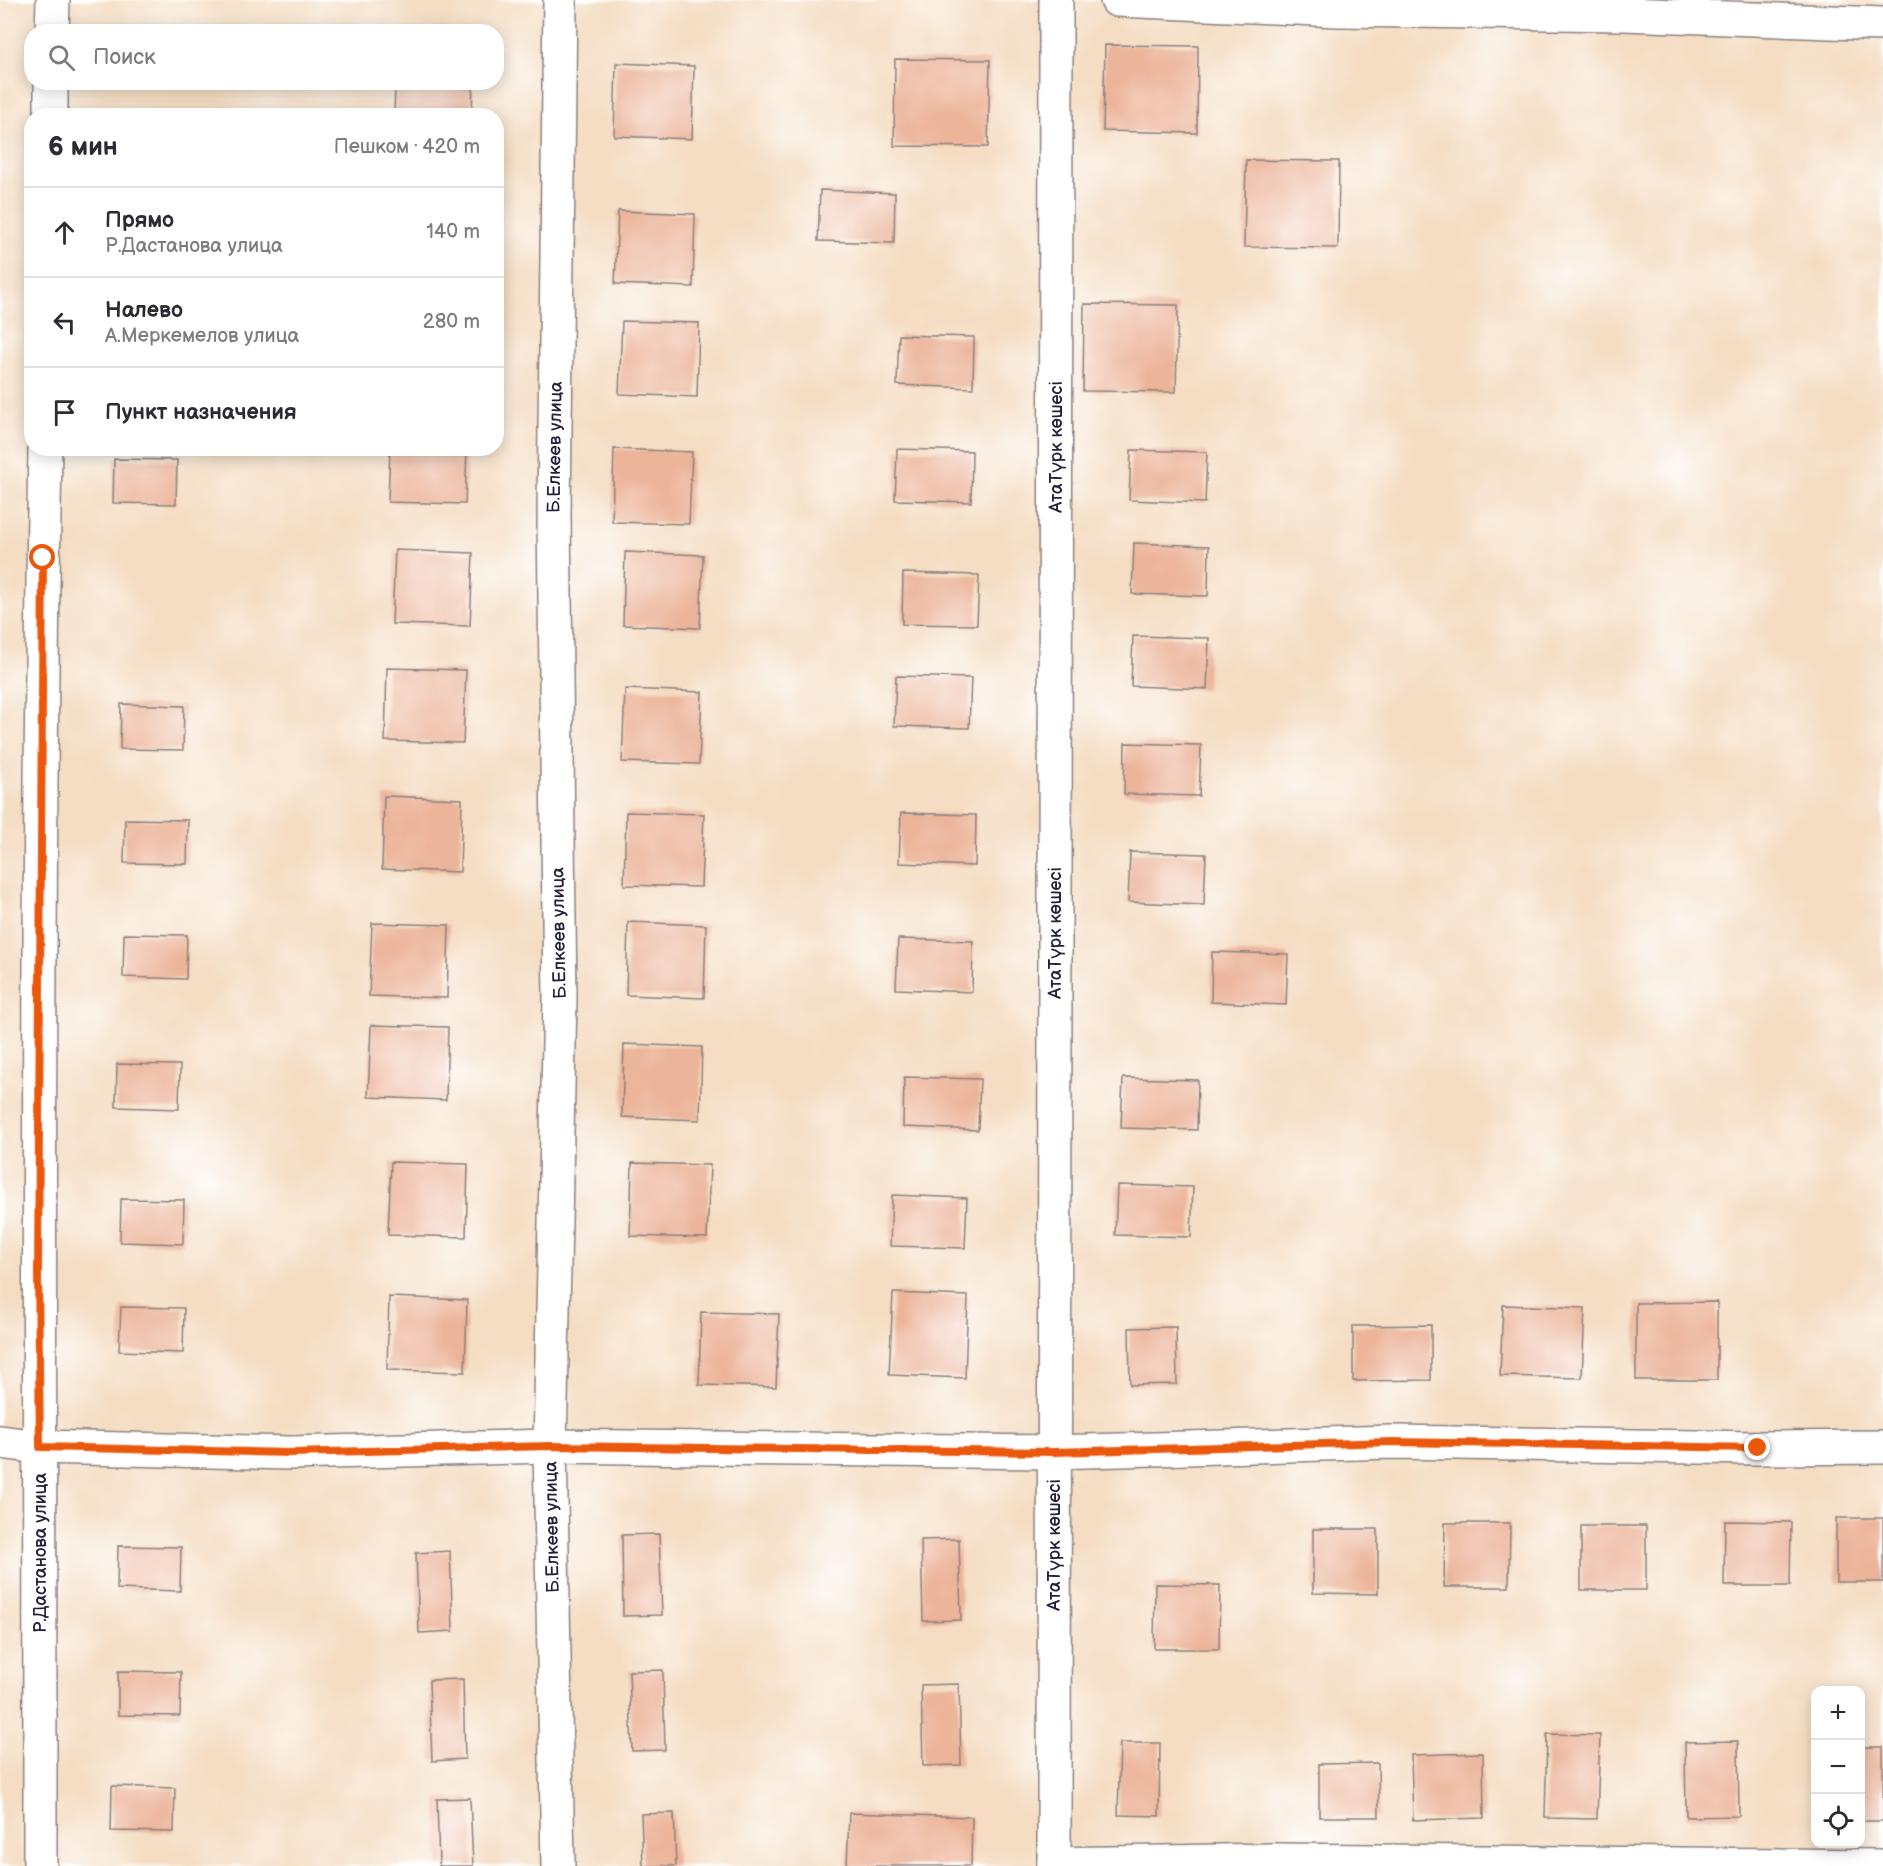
<!DOCTYPE html>
<html lang="ru">
<head>
<meta charset="utf-8">
<style>
	:root { --surface:#fff; --page:#f2f2f3; --text:#2b2b33; --muted:#7c7c81; --line:#e1e1e2 }
	body { margin:0; font-family:"Balsamiq Sans",sans-serif; background:var(--page); color:var(--text) }
	.controls { position:absolute; right:18px; bottom:18px; display:grid; overflow:hidden; border-radius:12px; box-shadow:0 3px 15px #0003 }
	.controls button { width:54px; height:54px; display:grid; place-items:center; padding:0; border:0; border-bottom:2px solid var(--line); background:var(--surface); color:var(--text); font:30px sans-serif }
	.stop { position:absolute; width:18px; height:18px; margin:-14px; border:4px solid #ea580c; border-radius:50%; background:#fff }
	.stop.end { background:#ea580c; border-color:#fff; box-shadow:0 2px 6px #0008 }
	.list { margin:0; padding:0; list-style:none }
	h2 { display:flex; justify-content:space-between; align-items:center; height:78px; margin:0; padding:0 24px; font-size:26px }
	h2 small { font-size:20px; font-weight:400; color:var(--muted) }
	.list li { display:grid; grid-template-columns:39px 1fr auto; gap:18px; align-items:center; box-sizing:border-box; height:90px; padding:0 24px; border-top:2px solid var(--line) }
	.list b { display:block; font-size:22px; white-space:nowrap }
	.list p { margin:0; font-size:20px; white-space:nowrap; color:var(--muted) }
	.list em { font-size:20px; font-style:normal; color:var(--muted) }
	.icon { flex:none; width:33px; height:33px; fill:none; stroke:currentColor; stroke-width:2; stroke-linecap:round; stroke-linejoin:round }
	.map { position:relative; flex:none; width:1883px; height:1866px; overflow:hidden }
	.search { position:absolute; background:var(--surface); box-shadow:0 3px 15px #0003; left:24px; top:24px; width:480px; height:66px; display:flex; align-items:center; gap:15px; box-sizing:border-box; padding:0 21px; border-radius:24px; color:var(--muted); font-size:22px }
	.panel { position:absolute; background:var(--surface); box-shadow:0 3px 15px #0003; left:24px; top:108px; width:480px; height:348px; border-radius:24px }
	.map>svg:first-child { display:block }
</style>
</head>
<body>
<div class="map">
<svg width="1883" height="1866" viewBox="0 0 1883 1866">
	<rect width="100%" height="100%" fill="#fff"/>
	<filter id="ink" filterUnits="userSpaceOnUse"><feTurbulence type="fractalNoise" baseFrequency=".0167" numOctaves="2"/><feDisplacementMap in="SourceGraphic" scale="12" xChannelSelector="R" yChannelSelector="G"/><feConvolveMatrix kernelMatrix="1 2 1 2 8 2 1 2 1" color-interpolation-filters="sRGB"/></filter>
	<filter id="wash" filterUnits="userSpaceOnUse"><feTurbulence type="fractalNoise" baseFrequency=".008" numOctaves="4" result="noise"/><feDisplacementMap in="SourceGraphic" scale="24" xChannelSelector="R" yChannelSelector="G"/><feGaussianBlur stdDeviation="1.35" result="paint"/><feColorMatrix in="noise" values="0 0 0 0 0 0 0 0 0 0 0 0 0 0 0 0 0 1.4 0 .05"/><feComposite in="paint" operator="in"/></filter>
	<g filter="url(#wash)">
		<rect width="100%" height="100%" fill="#f4ddc2"/>
		<g id="blocks">
			<g fill="#ecb499">
				<path d="M 1105,45 L 1198,46 L 1197,133 L 1103,131 Z"/>
				<path d="M 895,59 L 990,60 L 988,147 L 894,146 Z"/>
				<path d="M 616,63 L 694,66 L 692,139 L 614,136 Z"/>
				<path d="M 395,82 L 473,82 L 472,116 L 394,116 Z"/>
				<path d="M 1246,160 L 1339,161 L 1338,248 L 1244,247 Z"/>
				<path d="M 820,190 L 895,193 L 894,243 L 818,241 Z"/>
				<path d="M 618,211 L 695,214 L 693,287 L 615,284 Z"/>
				<path d="M 1084,304 L 1178,305 L 1176,392 L 1083,391 Z"/>
				<path d="M 622,321 L 699,323 L 697,397 L 619,394 Z"/>
				<path d="M 899,335 L 974,337 L 973,388 L 897,385 Z"/>
				<path d="M 390,448 L 467,448 L 465,504 L 388,502 Z"/>
				<path d="M 614,449 L 692,452 L 689,524 L 612,522 Z"/>
				<path d="M 897,449 L 972,451 L 971,502 L 895,500 Z"/>
				<path d="M 1131,450 L 1207,452 L 1205,503 L 1129,500 Z"/>
				<path d="M 114,459 L 177,460 L 176,504 L 113,503 Z"/>
				<path d="M 1134,543 L 1209,546 L 1208,596 L 1132,594 Z"/>
				<path d="M 395,550 L 473,553 L 470,626 L 392,624 Z"/>
				<path d="M 625,552 L 703,555 L 700,628 L 623,625 Z"/>
				<path d="M 903,573 L 979,575 L 977,625 L 902,624 Z"/>
				<path d="M 1133,636 L 1209,638 L 1207,689 L 1131,686 Z"/>
				<path d="M 387,668 L 466,670 L 463,743 L 385,741 Z"/>
				<path d="M 896,676 L 971,678 L 969,728 L 894,726 Z"/>
				<path d="M 625,689 L 702,692 L 699,764 L 622,762 Z"/>
				<path d="M 121,704 L 184,706 L 183,750 L 120,749 Z"/>
				<path d="M 1125,743 L 1201,745 L 1199,796 L 1124,794 Z"/>
				<path d="M 384,796 L 462,799 L 460,872 L 382,869 Z"/>
				<path d="M 626,812 L 704,814 L 701,887 L 624,885 Z"/>
				<path d="M 901,813 L 976,815 L 975,866 L 899,863 Z"/>
				<path d="M 125,819 L 188,820 L 187,864 L 124,863 Z"/>
				<path d="M 1130,852 L 1206,854 L 1204,905 L 1128,902 Z"/>
				<path d="M 628,922 L 706,925 L 704,998 L 626,995 Z"/>
				<path d="M 372,923 L 449,925 L 447,998 L 369,996 Z"/>
				<path d="M 124,934 L 187,935 L 186,979 L 123,977 Z"/>
				<path d="M 898,939 L 973,941 L 972,992 L 896,989 Z"/>
				<path d="M 1212,952 L 1288,954 L 1286,1005 L 1211,1002 Z"/>
				<path d="M 371,1025 L 448,1027 L 446,1100 L 368,1097 Z"/>
				<path d="M 624,1044 L 702,1047 L 700,1120 L 622,1117 Z"/>
				<path d="M 117,1064 L 180,1065 L 179,1109 L 116,1107 Z"/>
				<path d="M 904,1077 L 980,1079 L 978,1130 L 903,1127 Z"/>
				<path d="M 1123,1078 L 1198,1080 L 1197,1130 L 1121,1128 Z"/>
				<path d="M 391,1162 L 468,1164 L 466,1237 L 388,1235 Z"/>
				<path d="M 632,1163 L 710,1165 L 707,1238 L 630,1236 Z"/>
				<path d="M 1117,1185 L 1193,1187 L 1191,1237 L 1115,1235 Z"/>
				<path d="M 892,1195 L 967,1198 L 965,1248 L 890,1246 Z"/>
				<path d="M 121,1199 L 184,1200 L 183,1244 L 120,1242 Z"/>
				<path d="M 893,1293 L 968,1296 L 965,1378 L 889,1375 Z"/>
				<path d="M 389,1297 L 467,1300 L 465,1372 L 387,1370 Z"/>
				<path d="M 1717,1302 L 1717,1380 L 1636,1380 L 1636,1303 Z"/>
				<path d="M 1503,1305 L 1585,1308 L 1582,1378 L 1500,1376 Z"/>
				<path d="M 121,1307 L 184,1308 L 183,1353 L 119,1351 Z"/>
				<path d="M 701,1312 L 779,1314 L 776,1387 L 699,1385 Z"/>
				<path d="M 1431,1325 L 1431,1380 L 1353,1381 L 1353,1326 Z"/>
				<path d="M 1176,1327 L 1177,1384 L 1130,1385 L 1129,1328 Z"/>
				<rect x="1836" y="1518" width="47" height="64"/>
				<path d="M 1725,1521 L 1791,1522 L 1790,1586 L 1724,1586 Z"/>
				<path d="M 1445,1523 L 1510,1523 L 1509,1587 L 1444,1587 Z"/>
				<rect x="1581" y="1526" width="65" height="64"/>
				<path d="M 1313,1529 L 1378,1529 L 1378,1594 L 1313,1593 Z"/>
				<path d="M 659,1534 L 662,1615 L 623,1616 L 622,1535 Z"/>
				<path d="M 959,1539 L 961,1620 L 923,1621 L 921,1540 Z"/>
				<path d="M 118,1546 L 181,1547 L 180,1591 L 117,1589 Z"/>
				<path d="M 450,1551 L 453,1631 L 419,1633 L 416,1553 Z"/>
				<path d="M 1155,1584 L 1220,1585 L 1219,1649 L 1154,1649 Z"/>
				<path d="M 663,1670 L 665,1750 L 632,1751 L 629,1671 Z"/>
				<path d="M 118,1671 L 181,1672 L 180,1716 L 118,1715 Z"/>
				<path d="M 463,1679 L 465,1759 L 432,1761 L 429,1680 Z"/>
				<path d="M 959,1684 L 961,1765 L 923,1766 L 921,1685 Z"/>
				<path d="M 1547,1734 L 1600,1735 L 1597,1819 L 1545,1818 Z"/>
				<path d="M 1738,1741 L 1739,1816 L 1686,1817 L 1685,1742 Z"/>
				<path d="M 1120,1743 L 1160,1743 L 1159,1816 L 1118,1815 Z"/>
				<rect x="1860" y="1747" width="23" height="74"/>
				<path d="M 1483,1753 L 1484,1818 L 1413,1820 L 1411,1755 Z"/>
				<path d="M 1378,1763 L 1379,1817 L 1319,1817 L 1319,1764 Z"/>
				<path d="M 112,1786 L 175,1788 L 174,1832 L 111,1831 Z"/>
				<path d="M 470,1798 L 473,1866 L 439,1866 L 437,1799 Z"/>
				<path d="M 674,1813 L 676,1866 L 643,1866 L 641,1814 Z"/>
				<path d="M 849,1813 L 972,1817 L 971,1866 L 847,1866 Z"/>
			</g>
		</g>
	</g>
	<g filter="url(#ink)">
		<use href="#blocks" fill-opacity="0" stroke="#8b807e" stroke-width="1.5"/>
		<g fill="none" stroke-linecap="round" stroke-linejoin="round">
			<g stroke="#8b807e" stroke-width="36">
				<g id="street">
					<path d="M 1117,0 L 1338,10 L 1624,14 L 1883,24"/>
					<path d="M 52,32 L 53,0"/>
					<path d="M 51,116 L 51,82"/>
					<path d="M 0,1442 L 40,1447 L 291,1453 L 550,1446 L 1054,1452 L 1392,1442 L 1758,1448 L 1883,1447"/>
					<path d="M 1054,1864 L 1272,1860 L 1883,1866"/>
					<path d="M 40,1866 C 40,1393 37,921 45,448"/>
					<path d="M 558,1866 L 550,1446 L 560,999 L 554,514 L 560,0"/>
					<path d="M 1054,1866 L 1056,0"/>
				</g>
			</g>
			<use href="#street" stroke="#fff" stroke-width="33"/>
		</g>
	</g>
	<g fill="none" stroke-linecap="round" stroke-linejoin="round" filter="url(#ink)">
		<path stroke="#ea580c" stroke-width="8" d="M 43,558 L 38,1273 L 40,1447 L 291,1453 L 550,1446 L 1054,1452 L 1392,1442 L 1758,1448"/>
	</g>
	<g text-anchor="middle" dominant-baseline="central" stroke-width="5" stroke-linejoin="round" paint-order="stroke">
		<g font-size="18" fill="#22223b" stroke="#fff">
			<text transform="translate(555 447) rotate(-89)">Б.Елкеев улица</text>
			<text transform="translate(1056 447) rotate(-90)">АтаТүрк көшесі</text>
			<text transform="translate(559 933) rotate(-91)">Б.Елкеев улица</text>
			<text transform="translate(1055 933) rotate(-90)">АтаТүрк көшесі</text>
			<text transform="translate(552 1527) rotate(-91)">Б.Елкеев улица</text>
			<text transform="translate(1054 1545) rotate(-90)">АтаТүрк көшесі</text>
			<text transform="translate(40 1553) rotate(-90)">Р.Дастанова улица</text>
		</g>
	</g>
</svg>
<div class="controls">
<button>+</button>
<button>−</button>
<button><svg class="icon" aria-label="locate" viewBox="0 0 24 24"><circle cx="12" cy="12" r="6"/><path d="M12 2v4M12 18v4M2 12h4M18 12h4"/></svg></button>
</div>
<div class="stop" style="left:43px;top:558px"></div>
<div class="stop end" style="left:1758px;top:1448px"></div>
<div class="search"><svg class="icon" aria-label="search" viewBox="0 0 24 24"><circle cx="10" cy="10" r="6"/><path d="M15 15l6 6"/></svg>Поиск</div>
<section class="panel">
<h2>6 мин<small>Пешком · 420 m</small></h2>
<ul class="list">
<li><svg class="icon" aria-label="ahead" viewBox="0 0 24 24"><path d="M12 20V5M6 11l6-6 6 6"/></svg><div><b>Прямо</b><p>Р.Дастанова улица</p></div><em>140 m</em></li>
<li><svg class="icon" aria-label="left" viewBox="0 0 24 24"><path d="M17 20v-9H6M10 6l-5 5 5 5"/></svg><div><b>Налево</b><p>А.Меркемелов улица</p></div><em>280 m</em></li>
<li><svg class="icon" aria-label="arrive" viewBox="0 0 24 24"><path d="M6 21V4h12l-3 4 3 4H6"/></svg><div><b>Пункт назначения</b></div></li>
</ul>
</section>
</div>
</body>
</html>
